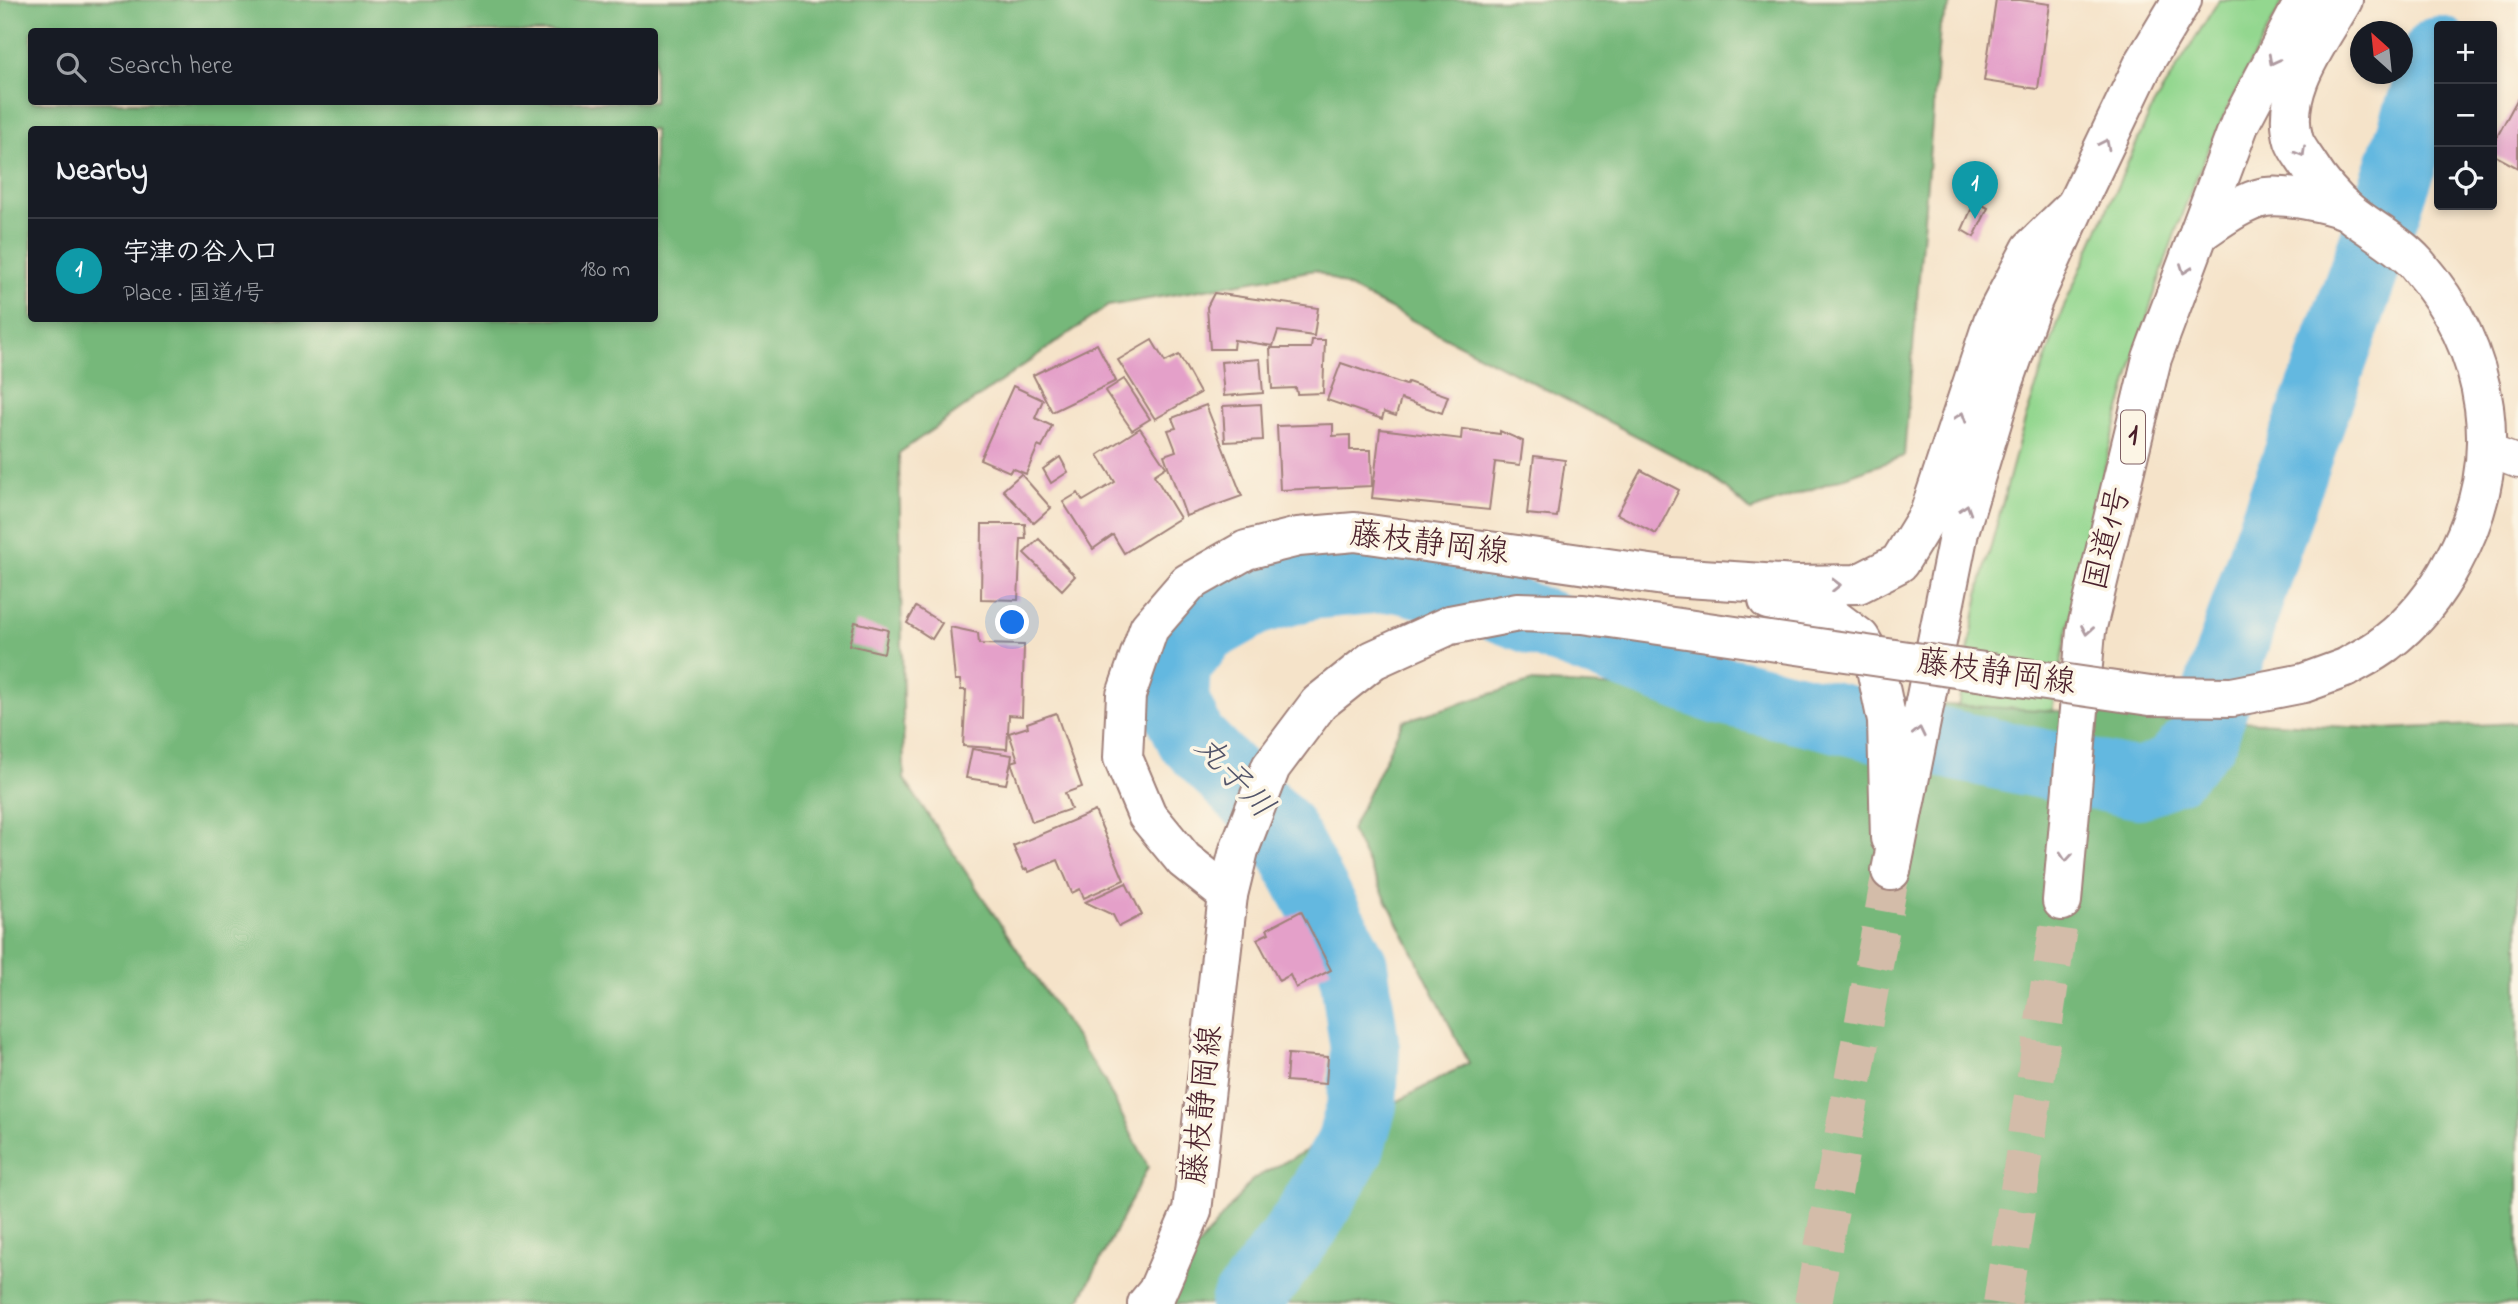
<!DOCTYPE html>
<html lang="en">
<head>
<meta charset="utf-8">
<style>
	:root { --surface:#171b24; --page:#242831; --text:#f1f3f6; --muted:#9ea1a6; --line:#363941; --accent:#d93025 }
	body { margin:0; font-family:"Indie Flower","Klee One",sans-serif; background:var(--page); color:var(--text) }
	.controls { position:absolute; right:21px; top:21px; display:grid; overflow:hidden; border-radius:7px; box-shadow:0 4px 10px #0003 }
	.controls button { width:63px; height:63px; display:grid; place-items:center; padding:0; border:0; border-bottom:2px solid var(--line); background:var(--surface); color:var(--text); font:35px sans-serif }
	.compass { position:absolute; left:2350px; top:21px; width:63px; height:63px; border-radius:50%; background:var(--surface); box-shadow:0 4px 10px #0003; rotate:333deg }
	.you { position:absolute; left:1013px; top:623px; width:24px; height:24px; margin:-18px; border:5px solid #fff; border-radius:50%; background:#1a73e8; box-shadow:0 0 0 10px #1a73e833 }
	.badge { display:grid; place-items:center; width:46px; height:46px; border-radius:50%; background:var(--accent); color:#fff; font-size:23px; font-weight:700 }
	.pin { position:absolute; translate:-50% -58px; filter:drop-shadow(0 2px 4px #0008) }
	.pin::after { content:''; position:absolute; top:37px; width:24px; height:21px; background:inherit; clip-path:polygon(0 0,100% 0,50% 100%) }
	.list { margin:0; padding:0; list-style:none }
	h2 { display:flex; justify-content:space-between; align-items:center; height:91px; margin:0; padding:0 28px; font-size:30px }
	h2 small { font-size:23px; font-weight:400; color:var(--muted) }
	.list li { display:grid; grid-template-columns:46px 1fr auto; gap:21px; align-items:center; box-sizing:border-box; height:105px; padding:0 28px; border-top:2px solid var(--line) }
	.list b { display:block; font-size:26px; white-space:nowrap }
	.list p { margin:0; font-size:23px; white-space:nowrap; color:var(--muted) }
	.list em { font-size:23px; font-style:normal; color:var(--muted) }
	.icon { flex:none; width:38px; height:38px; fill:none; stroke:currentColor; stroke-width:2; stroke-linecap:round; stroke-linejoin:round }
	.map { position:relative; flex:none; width:2518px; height:1304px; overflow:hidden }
	.search { position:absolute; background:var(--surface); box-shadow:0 4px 10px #0003; left:28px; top:28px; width:630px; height:77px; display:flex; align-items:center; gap:18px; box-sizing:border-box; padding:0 24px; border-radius:7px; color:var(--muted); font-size:26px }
	.panel { position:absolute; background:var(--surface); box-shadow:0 4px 10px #0003; left:28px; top:126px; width:630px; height:196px; border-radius:7px }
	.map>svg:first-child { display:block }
</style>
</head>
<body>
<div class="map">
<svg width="2518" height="1304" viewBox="0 0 2518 1304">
	<rect width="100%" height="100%" fill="#fcf5e5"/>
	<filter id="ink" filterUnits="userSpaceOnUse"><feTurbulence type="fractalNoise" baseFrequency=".0143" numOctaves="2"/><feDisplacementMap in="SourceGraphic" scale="14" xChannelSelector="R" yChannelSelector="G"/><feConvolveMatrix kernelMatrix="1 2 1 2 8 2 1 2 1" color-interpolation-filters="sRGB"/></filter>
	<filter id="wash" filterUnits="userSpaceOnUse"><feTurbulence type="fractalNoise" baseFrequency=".00686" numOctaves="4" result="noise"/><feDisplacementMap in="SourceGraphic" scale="28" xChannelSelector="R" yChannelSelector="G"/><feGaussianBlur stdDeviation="1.57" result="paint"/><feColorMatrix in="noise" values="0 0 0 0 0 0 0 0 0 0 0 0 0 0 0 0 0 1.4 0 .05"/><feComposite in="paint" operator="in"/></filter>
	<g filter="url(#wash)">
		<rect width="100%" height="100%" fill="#f5e3c9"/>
		<path fill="#93d78f" stroke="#6e7b5d" stroke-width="2" d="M 2219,0 L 2284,0 C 2244,73 2206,147 2178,225 C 2118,391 2078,565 2047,739 L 1955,723 L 1981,583 L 2024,423 L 2062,311 L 2153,106 Z"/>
		<g fill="#76b87a" stroke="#606c52" stroke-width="2" fill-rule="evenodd">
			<path d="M 0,0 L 1953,0 L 1940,27 L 1904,456 L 1751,511 L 1708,473 L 1315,270 L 1108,306 L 899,453 L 904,779 L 1104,1080 L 1148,1167 L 1081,1298 L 1073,1304 L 0,1304 ZM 32,32 L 654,32 L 654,102 L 32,102 ZM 32,130 L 654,130 L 654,318 L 32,318 Z"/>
			<path d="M 1530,682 L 2385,729 L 2518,723 L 2518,1304 L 1151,1304 L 1253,1179 L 1469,1063 L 1351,830 L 1403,721 Z"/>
		</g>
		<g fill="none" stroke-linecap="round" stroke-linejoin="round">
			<path stroke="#63b8e0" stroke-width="70" d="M 1245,1304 L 1306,1223 L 1350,1146 L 1362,1105 L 1365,1049 L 1353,965 L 1280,828 L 1191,738 L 1174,700 L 1176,666 L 1203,630 L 1254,601 L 1309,585 L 1396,577 L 1462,593 L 1719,690 L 1957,746 L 2138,784 L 2173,770 L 2203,737 L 2266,546 L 2397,178 L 2439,51"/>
		</g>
		<g id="blocks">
			<g fill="#e4a0c9">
				<path d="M 1996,0 L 2020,0 L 2050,4 L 2038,89 L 1984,81 Z"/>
				<path d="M 2518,98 L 2518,168 L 2492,154 L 2492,146 Z"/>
				<path d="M 1975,201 L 1988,208 L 1974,237 L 1962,230 Z"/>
				<path d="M 1214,293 L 1318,308 L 1314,336 L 1278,331 L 1273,346 L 1234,340 L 1233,349 L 1210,349 L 1207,307 Z"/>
				<path d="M 1152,340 L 1165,362 L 1179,355 L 1200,393 L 1155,419 L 1118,360 Z"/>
				<path d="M 1312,340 L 1325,340 L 1323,393 L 1297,394 L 1296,388 L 1272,389 L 1270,348 L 1311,348 Z"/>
				<path d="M 1097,344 L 1116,381 L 1052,412 L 1033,375 Z"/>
				<path d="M 1260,359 L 1263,393 L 1224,396 L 1221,362 Z"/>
				<path d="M 1341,363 L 1406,385 L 1408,382 L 1448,396 L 1442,413 L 1401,399 L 1396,416 L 1384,412 L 1382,419 L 1327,400 Z"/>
				<path d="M 1124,379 L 1150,419 L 1132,430 L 1105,391 Z"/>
				<path d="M 1013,386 L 1043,400 L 1035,418 L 1052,426 L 1042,448 L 1038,446 L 1026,474 L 1012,468 L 1010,472 L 980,459 Z"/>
				<path d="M 1261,404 L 1263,440 L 1225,442 L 1223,406 Z"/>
				<path d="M 1206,405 L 1242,496 L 1186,516 L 1164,455 L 1176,451 L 1168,430 L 1176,428 L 1172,418 Z"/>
				<path d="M 1333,424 L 1333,436 L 1350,435 L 1350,450 L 1371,450 L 1372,486 L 1280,490 L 1277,426 Z"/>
				<path d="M 1140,428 L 1166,467 L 1154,475 L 1180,518 L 1124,553 L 1113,535 L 1093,549 L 1063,502 L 1078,493 L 1083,501 L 1115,482 L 1098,455 Z"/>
				<path d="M 1380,429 L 1461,439 L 1462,429 L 1500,434 L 1500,431 L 1523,441 L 1520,465 L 1495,462 L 1489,510 L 1372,498 Z"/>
				<path d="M 1534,456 L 1565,460 L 1557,517 L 1527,514 Z"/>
				<path d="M 1060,457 L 1068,472 L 1051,483 L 1043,469 Z"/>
				<path d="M 1641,470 L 1679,490 L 1656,534 L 1617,514 Z"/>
				<path d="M 1021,474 L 1051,508 L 1034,523 L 1003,490 Z"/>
				<path d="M 982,524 L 1025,524 L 1026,539 L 1021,539 L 1018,600 L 981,599 Z"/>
				<path d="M 1039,539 L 1075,576 L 1062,590 L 1024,553 Z"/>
				<path d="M 916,607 L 942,623 L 932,639 L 907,623 Z"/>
				<path d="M 855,622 L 888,630 L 884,653 L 849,645 Z"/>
				<path d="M 950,627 L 978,633 L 979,644 L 1024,645 L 1022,716 L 1009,715 L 1007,749 L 963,746 L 966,690 L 961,690 L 960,680 L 955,680 Z"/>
				<path d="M 1056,713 L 1082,787 L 1065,793 L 1071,809 L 1032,822 L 1011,762 L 1006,784 L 966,778 L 972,749 L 1012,755 L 1011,762 L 1018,760 L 1009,733 L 1028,727 L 1027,723 Z"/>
				<path d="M 1095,811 L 1124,880 L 1084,898 L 1080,889 L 1072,893 L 1058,860 L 1029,872 L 1027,869 L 1024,870 L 1013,846 Z"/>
				<path d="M 1126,883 L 1142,915 L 1119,927 L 1113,915 L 1085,902 Z"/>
				<path d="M 1301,911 L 1331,970 L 1296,988 L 1290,975 L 1279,981 L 1257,939 L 1269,933 L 1267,929 Z"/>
				<path d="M 1288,1054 L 1328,1057 L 1326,1084 L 1286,1081 Z"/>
			</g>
		</g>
	</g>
	<g filter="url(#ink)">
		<use href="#blocks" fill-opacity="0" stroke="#a0817a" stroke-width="2"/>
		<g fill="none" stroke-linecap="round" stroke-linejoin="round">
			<g stroke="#d3bca9" stroke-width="38" stroke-dasharray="38 19" stroke-linecap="butt">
				<path d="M 1813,1304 L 1891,871"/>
				<path d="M 2002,1304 L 2062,901"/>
			</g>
			<g stroke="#a0817a" stroke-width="35">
				<path id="street" d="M 2487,450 L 2518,462"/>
			</g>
			<g stroke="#a0817a" stroke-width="42">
				<g id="secondary">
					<path d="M 2343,0 C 2320,41 2279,91 2294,141 C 2297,149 2303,156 2308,164 C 2318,180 2333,199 2349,212 C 2370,229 2398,243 2416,263 C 2492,351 2509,460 2453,562 C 2437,593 2414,622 2386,643 C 2374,653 2359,660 2345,668"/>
					<path d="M 2199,233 C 2217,221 2243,201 2265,197 C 2286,194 2327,203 2346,210"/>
					<path d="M 1768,600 L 1828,614 L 1860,638 L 1875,664 L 1887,721 L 1890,838"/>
					<path d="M 1228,895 L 1184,860 L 1147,815 L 1123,758 L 1126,695 L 1149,628 L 1188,583 L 1246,550 L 1298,537 L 1355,532 L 1671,577 L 1796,585 L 1858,584 L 1899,563 L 1929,514 L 1993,321 L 2031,249 L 2076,205"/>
					<path d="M 1147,1304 L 1157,1292 L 1192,1211 L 1228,895 L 1239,850 L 1271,767 L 1319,703 L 1373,660 L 1450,625"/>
				</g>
			</g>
			<g stroke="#a0817a" stroke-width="42">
				<g id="highway">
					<path d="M 1891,871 L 1959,532 L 2004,382 L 2033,300 L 2076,205 L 2143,65 L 2182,0"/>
					<path d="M 2062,901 L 2086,631 L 2152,358 L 2240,123 L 2305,0"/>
				</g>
			</g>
			<use href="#street" stroke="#fff" stroke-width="32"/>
			<use href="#secondary" stroke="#fff" stroke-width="38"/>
			<use href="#highway" stroke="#fff" stroke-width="38"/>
			<g stroke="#a0817a" stroke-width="42" stroke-linecap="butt">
				<path id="secondary-bridge" d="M 1450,625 L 1518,612 L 1583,614 L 2150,696 L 2232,697 L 2304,683 L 2345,668"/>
			</g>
			<use href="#secondary-bridge" stroke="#fff" stroke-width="38"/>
		</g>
		<defs><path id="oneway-chevron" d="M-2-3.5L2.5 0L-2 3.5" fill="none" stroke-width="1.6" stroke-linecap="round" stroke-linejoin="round" transform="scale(1.75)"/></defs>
		<g stroke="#ae9aa0">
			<use href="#oneway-chevron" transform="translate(2273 60) rotate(118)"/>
			<use href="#oneway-chevron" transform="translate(2105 144) rotate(-64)"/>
			<use href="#oneway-chevron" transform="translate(2301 152) rotate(60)"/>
			<use href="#oneway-chevron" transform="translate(2185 269) rotate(110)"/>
			<use href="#oneway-chevron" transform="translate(1961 417) rotate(-72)"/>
			<use href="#oneway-chevron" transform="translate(1966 509) rotate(-73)"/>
			<use href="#oneway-chevron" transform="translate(1836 585) rotate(-1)"/>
			<use href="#oneway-chevron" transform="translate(2087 630) rotate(100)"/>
			<use href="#oneway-chevron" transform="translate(1919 732) rotate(-78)"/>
			<use href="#oneway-chevron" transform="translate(2066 857) rotate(95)"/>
		</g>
	</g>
	<g text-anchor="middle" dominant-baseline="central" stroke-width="7" stroke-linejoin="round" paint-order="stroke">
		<rect fill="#fcf5e5" stroke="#7f5f63" stroke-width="2" x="2121" y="410.5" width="24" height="53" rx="5"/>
		<g font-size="30" font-weight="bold" fill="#4a1f2b">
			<text x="2133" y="437">1</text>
		</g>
		<g font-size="32" fill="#4a1f2b" stroke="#fcf5e5">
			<text transform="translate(2109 539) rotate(-76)">国道1号</text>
			<text transform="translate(1429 545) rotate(7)">藤枝静岡線</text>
			<text transform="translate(1996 674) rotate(8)">藤枝静岡線</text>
			<text transform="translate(1204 1105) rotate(-84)">藤枝静岡線</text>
		</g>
		<g font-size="33" font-style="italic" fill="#53556a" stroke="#fcf5e5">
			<text transform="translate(1233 778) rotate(47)">丸子川</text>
		</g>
	</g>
</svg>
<div class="controls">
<button>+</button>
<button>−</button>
<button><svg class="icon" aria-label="locate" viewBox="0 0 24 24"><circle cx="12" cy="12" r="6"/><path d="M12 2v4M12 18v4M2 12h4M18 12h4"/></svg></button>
</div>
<svg class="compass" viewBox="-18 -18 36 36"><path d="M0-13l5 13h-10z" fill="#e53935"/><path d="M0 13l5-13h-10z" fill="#9ea1a6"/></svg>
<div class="you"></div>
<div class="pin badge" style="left:1975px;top:219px;background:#0f9aa8">1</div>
<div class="search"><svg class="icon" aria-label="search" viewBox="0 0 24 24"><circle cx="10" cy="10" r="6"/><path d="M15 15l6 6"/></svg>Search here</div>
<section class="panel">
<h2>Nearby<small></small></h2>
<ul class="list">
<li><span class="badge" style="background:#0f9aa8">1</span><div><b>宇津の谷入口</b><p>Place · 国道1号</p></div><em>180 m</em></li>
</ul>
</section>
</div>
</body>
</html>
